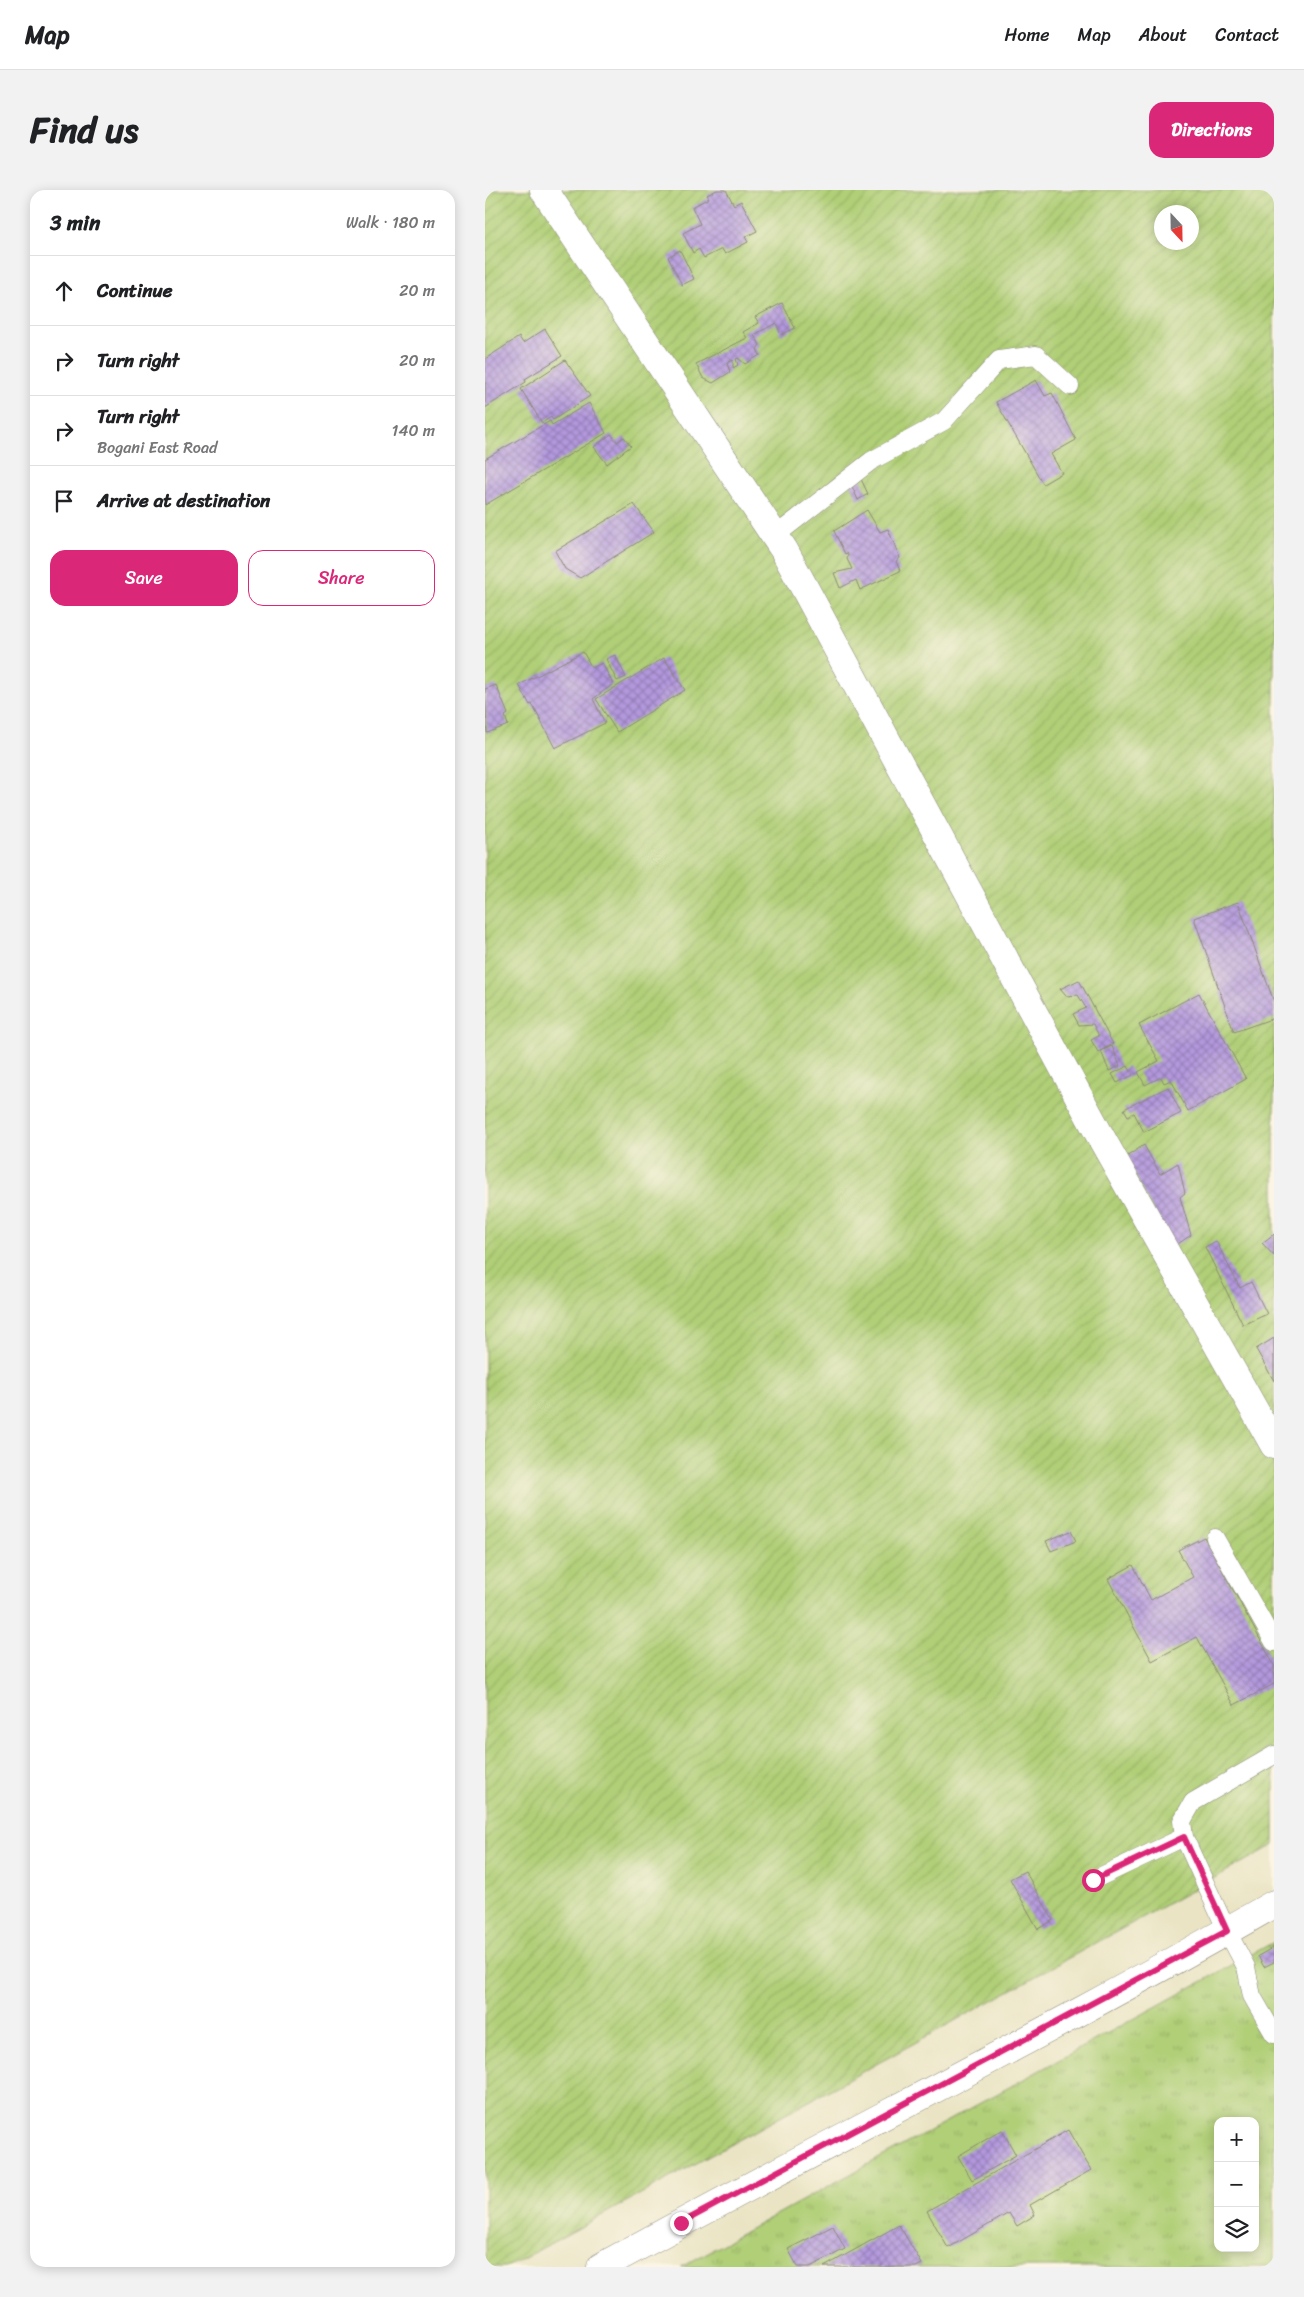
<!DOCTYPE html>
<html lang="en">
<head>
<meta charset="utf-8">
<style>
	:root { --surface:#fff; --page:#f2f2f2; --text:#202124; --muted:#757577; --line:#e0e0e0; --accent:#db2777 }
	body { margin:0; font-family:Sriracha,sans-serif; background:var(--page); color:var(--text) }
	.controls { position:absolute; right:15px; bottom:15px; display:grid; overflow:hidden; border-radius:10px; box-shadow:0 2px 12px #0003 }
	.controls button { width:45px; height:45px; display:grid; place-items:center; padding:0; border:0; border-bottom:1px solid var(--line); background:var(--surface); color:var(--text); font:25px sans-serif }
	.compass { position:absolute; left:669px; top:15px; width:45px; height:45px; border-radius:50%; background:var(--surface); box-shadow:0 2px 12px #0003; rotate:158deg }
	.stop { position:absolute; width:15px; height:15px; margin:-11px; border:4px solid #db2777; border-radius:50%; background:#fff }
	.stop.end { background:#db2777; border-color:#fff; box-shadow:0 1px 5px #0008 }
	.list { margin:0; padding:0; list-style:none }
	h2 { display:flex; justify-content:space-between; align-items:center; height:65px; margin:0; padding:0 20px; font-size:21px }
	h2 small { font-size:16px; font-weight:400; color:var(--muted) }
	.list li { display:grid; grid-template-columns:32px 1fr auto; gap:15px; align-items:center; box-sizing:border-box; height:70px; padding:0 20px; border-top:1px solid var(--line) }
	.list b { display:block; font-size:19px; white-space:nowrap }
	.list p { margin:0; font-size:16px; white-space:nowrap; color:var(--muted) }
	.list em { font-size:16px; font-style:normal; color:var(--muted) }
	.actions { display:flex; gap:10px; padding:15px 20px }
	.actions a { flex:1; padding:11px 0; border:1px solid var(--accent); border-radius:15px; text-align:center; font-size:18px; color:var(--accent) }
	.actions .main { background:var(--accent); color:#fff }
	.icon { flex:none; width:28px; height:28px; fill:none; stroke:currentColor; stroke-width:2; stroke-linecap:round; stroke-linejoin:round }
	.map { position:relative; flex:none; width:789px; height:2077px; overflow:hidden; border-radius:15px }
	header { display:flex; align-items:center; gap:30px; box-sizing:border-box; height:70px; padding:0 25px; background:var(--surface); border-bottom:1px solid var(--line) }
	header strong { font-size:24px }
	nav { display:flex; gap:28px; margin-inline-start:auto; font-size:18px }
	.intro { display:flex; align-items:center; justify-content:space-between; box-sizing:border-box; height:120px; padding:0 30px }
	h1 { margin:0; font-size:35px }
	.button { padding:12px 22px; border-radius:15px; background:var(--accent); color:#fff; font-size:18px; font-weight:700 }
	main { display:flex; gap:30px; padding:0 30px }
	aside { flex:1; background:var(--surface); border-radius:15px; box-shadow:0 2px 12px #0003 }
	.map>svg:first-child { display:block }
</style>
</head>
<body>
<header>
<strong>Map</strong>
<nav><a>Home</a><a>Map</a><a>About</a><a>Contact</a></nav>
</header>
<div class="intro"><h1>Find us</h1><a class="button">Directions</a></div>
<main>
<aside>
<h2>3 min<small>Walk · 180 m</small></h2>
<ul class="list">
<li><svg class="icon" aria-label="ahead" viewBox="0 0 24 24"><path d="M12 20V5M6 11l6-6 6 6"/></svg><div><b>Continue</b></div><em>20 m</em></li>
<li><svg class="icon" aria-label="right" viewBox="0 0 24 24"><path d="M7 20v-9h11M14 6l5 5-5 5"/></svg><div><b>Turn right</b></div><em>20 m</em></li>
<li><svg class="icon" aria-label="right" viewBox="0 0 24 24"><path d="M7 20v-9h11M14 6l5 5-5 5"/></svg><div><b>Turn right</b><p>Bogani East Road</p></div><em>140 m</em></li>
<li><svg class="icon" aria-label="arrive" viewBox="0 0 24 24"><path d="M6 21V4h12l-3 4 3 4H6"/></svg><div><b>Arrive at destination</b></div></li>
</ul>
<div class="actions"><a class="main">Save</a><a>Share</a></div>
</aside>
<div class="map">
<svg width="789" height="2077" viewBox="0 0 789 2077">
	<defs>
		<pattern id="grass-tufts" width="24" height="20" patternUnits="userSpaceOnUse" patternTransform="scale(1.25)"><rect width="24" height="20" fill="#b0cf77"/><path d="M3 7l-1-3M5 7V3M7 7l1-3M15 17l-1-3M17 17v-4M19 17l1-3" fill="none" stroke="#98b267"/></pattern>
		<pattern id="garden-furrows" width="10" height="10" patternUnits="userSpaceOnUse" patternTransform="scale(1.25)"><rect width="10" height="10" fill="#b0cf77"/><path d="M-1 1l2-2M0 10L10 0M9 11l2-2" fill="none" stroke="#98b267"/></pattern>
		<pattern id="building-cross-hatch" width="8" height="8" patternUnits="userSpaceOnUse" patternTransform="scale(1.25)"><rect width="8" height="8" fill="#b398dd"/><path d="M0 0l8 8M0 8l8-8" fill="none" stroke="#927cb3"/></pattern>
	</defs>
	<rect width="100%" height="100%" fill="#fcf5e5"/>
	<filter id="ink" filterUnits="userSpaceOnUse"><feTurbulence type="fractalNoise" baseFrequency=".02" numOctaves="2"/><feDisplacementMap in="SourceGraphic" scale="10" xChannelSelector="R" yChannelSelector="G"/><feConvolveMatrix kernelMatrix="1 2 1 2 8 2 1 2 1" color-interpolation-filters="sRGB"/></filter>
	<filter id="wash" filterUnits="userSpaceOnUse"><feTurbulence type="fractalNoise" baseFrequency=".0096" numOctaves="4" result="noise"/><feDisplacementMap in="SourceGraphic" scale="20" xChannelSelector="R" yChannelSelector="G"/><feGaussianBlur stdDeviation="1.12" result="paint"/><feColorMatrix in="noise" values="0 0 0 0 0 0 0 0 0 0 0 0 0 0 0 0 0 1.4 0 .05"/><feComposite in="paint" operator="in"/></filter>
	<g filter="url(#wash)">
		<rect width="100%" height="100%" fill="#eae4c4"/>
		<path fill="url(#grass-tufts)" stroke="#6e7d51" fill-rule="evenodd" d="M 789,1752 L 789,2077 L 196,2077 ZM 733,1931 L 770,1931 L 770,2058 L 733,2058 Z"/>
		<path fill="url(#garden-furrows)" stroke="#6e7d51" fill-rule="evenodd" d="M 0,0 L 789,0 L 789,1655 L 23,2077 L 0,2077 ZM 676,22 L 706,22 L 706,52 L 676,52 Z"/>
		<g id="blocks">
			<g fill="url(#building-cross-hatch)">
				<path d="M 232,0 L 241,0 L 249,15 L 256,11 L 272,41 L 260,47 L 263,52 L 240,64 L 237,59 L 219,68 L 214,59 L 208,63 L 198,43 L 215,34 L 207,17 L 224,8 L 222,5 Z"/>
				<path d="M 195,60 L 209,89 L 197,95 L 183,67 Z"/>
				<path d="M 297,113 L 310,138 L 296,145 L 291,133 L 269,145 L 275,155 L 272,159 L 275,165 L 260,174 L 253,168 L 251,169 L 253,175 L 248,178 L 248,170 L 242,173 L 245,182 L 228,193 L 218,188 L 211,174 L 262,148 L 258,142 L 274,133 L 270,127 Z"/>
				<path d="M 60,139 L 77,166 L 40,189 L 41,192 L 0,218 L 0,169 L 34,147 L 38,153 Z"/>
				<path d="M 80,170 L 105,206 L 68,230 L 66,227 L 57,233 L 36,199 Z"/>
				<path d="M 551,190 L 560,206 L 567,203 L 591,250 L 566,264 L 577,283 L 558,294 L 511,212 Z"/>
				<path d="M 104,213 L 121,243 L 0,315 L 0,269 L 65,231 L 67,235 Z"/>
				<path d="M 126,244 L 132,252 L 139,247 L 146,256 L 122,274 L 109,257 Z"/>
				<path d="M 376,289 L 383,304 L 373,310 L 366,294 Z"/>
				<path d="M 149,314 L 169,342 L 95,388 L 80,379 L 70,361 Z"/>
				<path d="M 382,320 L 395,342 L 403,339 L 415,368 L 411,371 L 415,381 L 375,400 L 371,390 L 355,398 L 349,383 L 367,379 L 362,369 L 363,365 L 362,363 L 360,364 L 349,341 Z"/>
				<path d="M 98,462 L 107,478 L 117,473 L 128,494 L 108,509 L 120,533 L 70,558 L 47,514 L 45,515 L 34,495 Z"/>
				<path d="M 130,465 L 141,487 L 132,491 L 121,469 Z"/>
				<path d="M 179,468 L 200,500 L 132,542 L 111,509 Z"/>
				<path d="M 11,495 L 23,524 L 20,526 L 23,535 L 2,543 L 0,499 Z"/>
				<path d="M 753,712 L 789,812 L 789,828 L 749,842 L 709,728 Z"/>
				<path d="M 594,790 L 628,854 L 613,862 L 606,850 L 614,846 L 608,834 L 594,835 L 588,824 L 601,818 L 593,805 L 581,806 L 575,799 Z"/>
				<path d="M 714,803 L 761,889 L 703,921 L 686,890 L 679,893 L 676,887 L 660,895 L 653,882 L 674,871 L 654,835 Z"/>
				<path d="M 627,856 L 635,876 L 624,881 L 616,861 Z"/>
				<path d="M 643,876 L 648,885 L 632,893 L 627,884 Z"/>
				<path d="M 683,897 L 696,923 L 659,942 L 649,923 L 643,926 L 639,919 Z"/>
				<path d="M 659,955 L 675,984 L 693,973 L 700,1003 L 695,1007 L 706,1045 L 687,1058 L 641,967 Z"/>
				<path d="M 789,1044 L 789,1066 L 777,1053 Z"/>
				<path d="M 731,1051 L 755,1098 L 766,1092 L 782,1124 L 758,1135 L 720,1057 Z"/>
				<path d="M 789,1148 L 789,1191 L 771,1159 Z"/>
				<path d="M 586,1341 L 591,1351 L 566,1361 L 561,1351 Z"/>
				<path d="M 719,1347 L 789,1475 L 789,1494 L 749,1515 L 712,1447 L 667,1471 L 623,1389 L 648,1375 L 666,1410 L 708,1387 L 693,1360 Z"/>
				<path d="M 540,1681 L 568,1730 L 553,1739 L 525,1689 Z"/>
				<path d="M 789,1757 L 789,1772 L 779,1777 L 773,1766 Z"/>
				<path d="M 517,1940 L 531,1965 L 487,1990 L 473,1966 Z"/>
				<path d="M 583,1940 L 606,1980 L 545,2015 L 550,2025 L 532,2036 L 524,2023 L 463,2058 L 442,2021 Z"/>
				<path d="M 414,2035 L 437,2074 L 431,2077 L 339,2077 Z"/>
				<path d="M 348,2036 L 360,2059 L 325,2077 L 313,2077 L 303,2059 Z"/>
			</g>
		</g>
	</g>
	<g filter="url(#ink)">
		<use href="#blocks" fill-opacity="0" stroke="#8a8878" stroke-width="1"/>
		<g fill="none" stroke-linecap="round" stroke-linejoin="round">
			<g stroke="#8a8878" stroke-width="19">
				<g id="lane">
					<path d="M 290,346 L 386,271 L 459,231 L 514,170 L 551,165 L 585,196"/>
					<path d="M 730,1348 L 789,1452"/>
					<path d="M 789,1565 L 708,1612 L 697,1631 L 699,1647 L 742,1741 L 761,1777 L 767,1806 L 789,1844"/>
					<path d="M 608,1690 L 699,1647"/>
				</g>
			</g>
			<g stroke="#8a8878" stroke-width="29">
				<g id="street">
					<path d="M 59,0 L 299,360 L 613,942 L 789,1255"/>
					<path d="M 116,2077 C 339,1954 568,1841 789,1714"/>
				</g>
			</g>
			<use href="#lane" stroke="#fff" stroke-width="18"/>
			<use href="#street" stroke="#fff" stroke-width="28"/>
		</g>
	</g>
	<g fill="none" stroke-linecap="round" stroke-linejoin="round" filter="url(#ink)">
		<path stroke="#db2777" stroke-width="6" d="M 196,2033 L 742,1741 L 699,1647 L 608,1690"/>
	</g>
</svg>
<div class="controls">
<button>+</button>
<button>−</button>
<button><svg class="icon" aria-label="layers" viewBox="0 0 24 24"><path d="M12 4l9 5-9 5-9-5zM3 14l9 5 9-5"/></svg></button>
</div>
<svg class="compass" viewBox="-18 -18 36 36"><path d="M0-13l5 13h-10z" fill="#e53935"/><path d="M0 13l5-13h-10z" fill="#757577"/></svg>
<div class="stop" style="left:608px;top:1690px"></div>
<div class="stop end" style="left:196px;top:2033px"></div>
</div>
</main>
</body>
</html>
